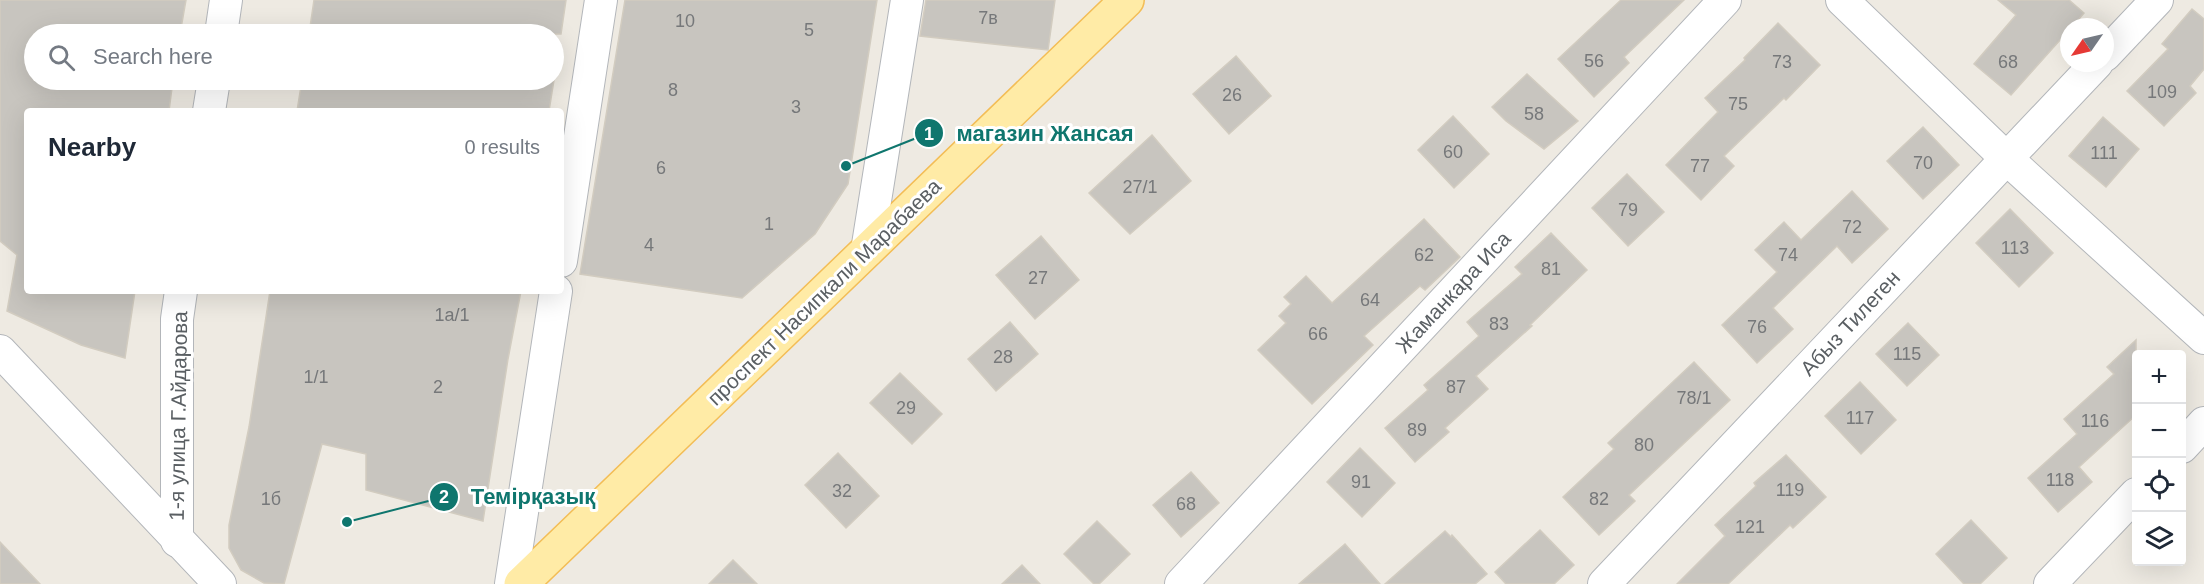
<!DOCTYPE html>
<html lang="en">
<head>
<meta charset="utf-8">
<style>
	:root { --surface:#fff; --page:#f2f2f3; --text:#1f2937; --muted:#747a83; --line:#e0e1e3 }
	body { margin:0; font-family:Helvetica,sans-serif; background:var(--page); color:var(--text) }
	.controls { position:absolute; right:18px; bottom:18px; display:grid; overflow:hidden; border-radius:6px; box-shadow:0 6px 24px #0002 }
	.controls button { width:54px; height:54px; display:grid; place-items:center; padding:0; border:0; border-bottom:2px solid var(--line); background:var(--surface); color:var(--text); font:30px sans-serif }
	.compass { position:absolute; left:2060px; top:18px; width:54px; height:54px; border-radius:50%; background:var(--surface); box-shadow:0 6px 24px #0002; rotate:236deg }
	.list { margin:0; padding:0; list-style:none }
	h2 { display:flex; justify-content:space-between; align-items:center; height:78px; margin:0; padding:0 24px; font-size:26px }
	h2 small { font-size:20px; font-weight:400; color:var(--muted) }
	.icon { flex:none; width:33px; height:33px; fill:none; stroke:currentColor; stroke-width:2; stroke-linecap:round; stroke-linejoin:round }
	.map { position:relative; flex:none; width:2204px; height:584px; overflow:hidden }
	.search { position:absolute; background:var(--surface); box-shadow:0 6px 24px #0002; left:24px; top:24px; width:540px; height:66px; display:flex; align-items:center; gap:15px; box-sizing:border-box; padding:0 21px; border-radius:33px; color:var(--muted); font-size:22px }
	.panel { position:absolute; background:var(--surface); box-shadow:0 6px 24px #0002; left:24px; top:108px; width:540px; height:186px; border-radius:6px }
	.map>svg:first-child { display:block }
</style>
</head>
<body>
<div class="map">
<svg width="2204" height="584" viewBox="0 0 2204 584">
	<rect width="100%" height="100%" fill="#eeeae2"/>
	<g fill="#c8c5bf" stroke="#d2ccc0" stroke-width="1.5">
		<path d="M 0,0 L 186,0 L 180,34 L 34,34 L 34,80 L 173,80 L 169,111 L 27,111 L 27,291 L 135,291 L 125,358 L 81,345 L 7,311 L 17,255 L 0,241 Z"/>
		<path d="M 314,0 L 566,0 L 561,34 L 309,34 Z"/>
		<path d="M 625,0 L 877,0 L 848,184 L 815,234 L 742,298 L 580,274 Z"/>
		<path d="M 926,0 L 1055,0 L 1048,50 L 920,36 Z"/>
		<path d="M 1621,0 L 1684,0 L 1624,57 L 1629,63 L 1594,97 L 1558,59 Z"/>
		<path d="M 1998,0 L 2069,0 L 2084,13 L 2072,27 L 2069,27 L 2069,30 L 2011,95 L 1974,64 L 2016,15 Z"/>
		<path d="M 2192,9 L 2204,19 L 2204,69 L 2190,86 L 2196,93 L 2164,126 L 2127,91 L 2168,49 L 2162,44 Z"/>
		<path d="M 1778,23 L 1820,65 L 1786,100 L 1784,98 L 1724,156 L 1734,166 L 1701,200 L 1666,165 L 1718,112 L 1705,98 L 1745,60 L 1744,58 Z"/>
		<path d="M 1236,56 L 1271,96 L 1229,134 L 1193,94 Z"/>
		<path d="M 1527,74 L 1578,121 L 1544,149 L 1506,121 L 1492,107 Z"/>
		<path d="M 302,80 L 554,80 L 549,111 L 297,111 Z"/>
		<path d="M 1453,116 L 1489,154 L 1454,188 L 1418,150 Z"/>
		<path d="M 2103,117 L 2139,149 L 2106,187 L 2069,156 Z"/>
		<path d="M 1923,127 L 1959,165 L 1923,199 L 1887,161 Z"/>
		<path d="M 1152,135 L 1191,181 L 1130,234 L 1089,193 Z"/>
		<path d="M 1627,174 L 1664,212 L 1628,246 L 1592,208 Z"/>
		<path d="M 1852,191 L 1888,229 L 1852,263 L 1837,246 L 1773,308 L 1793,329 L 1757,363 L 1722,325 L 1777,272 L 1755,250 L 1784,222 L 1801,240 Z"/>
		<path d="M 2010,209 L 2053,253 L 2019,287 L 1976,243 Z"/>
		<path d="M 1424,219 L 1460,257 L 1425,290 L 1420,286 L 1364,336 L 1373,345 L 1312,404 L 1258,350 L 1286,323 L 1279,316 L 1291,304 L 1284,297 L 1306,276 L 1332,303 Z"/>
		<path d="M 1551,233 L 1587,270 L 1530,325 L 1532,326 L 1476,376 L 1488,389 L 1445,428 L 1449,432 L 1415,462 L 1385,428 L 1428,390 L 1424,385 L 1479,336 L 1467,322 L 1522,274 L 1515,267 Z"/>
		<path d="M 1041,236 L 1079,280 L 1035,319 L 996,275 Z"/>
		<path d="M 270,291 L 521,291 L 508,359 L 483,521 L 366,490 L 366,454 L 322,444 L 284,584 L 264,583 L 241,570 L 229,548 L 229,525 L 249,427 Z"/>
		<path d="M 1010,322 L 1038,354 L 996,391 L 968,359 Z"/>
		<path d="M 1908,323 L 1939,355 L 1907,386 L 1876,354 Z"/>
		<path d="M 2136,340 L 2136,415 L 2079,467 L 2092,482 L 2058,512 L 2028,478 L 2077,434 L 2064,419 L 2114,374 L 2107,367 Z"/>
		<path d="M 1694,362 L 1730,400 L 1629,495 L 1635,501 L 1599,535 L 1563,497 L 1614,449 L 1608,443 Z"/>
		<path d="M 900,373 L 942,414 L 912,444 L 870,403 Z"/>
		<path d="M 1860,382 L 1896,420 L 1861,454 L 1825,416 Z"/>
		<path d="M 1360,448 L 1395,483 L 1362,517 L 1327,482 Z"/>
		<path d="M 838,453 L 879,496 L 846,528 L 805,485 Z"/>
		<path d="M 1786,455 L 1826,497 L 1793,528 L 1790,525 L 1728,584 L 1677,584 L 1725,536 L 1715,525 L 1756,486 L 1754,483 Z"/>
		<path d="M 1191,472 L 1219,503 L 1181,537 L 1153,505 Z"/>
		<path d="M 1971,520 L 2007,558 L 1980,584 L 1964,584 L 1936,554 Z"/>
		<path d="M 1097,521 L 1130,554 L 1099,584 L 1094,584 L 1064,554 Z"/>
		<path d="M 1540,530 L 1574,565 L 1554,584 L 1506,584 L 1495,572 Z"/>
		<path d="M 1445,531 L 1451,537 L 1452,535 L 1487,574 L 1475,584 L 1385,584 Z"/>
		<path d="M 0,542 L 40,584 L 0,584 Z"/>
		<path d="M 1345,544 L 1380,584 L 1299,584 Z"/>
		<path d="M 733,560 L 757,584 L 709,584 Z"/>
		<path d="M 1022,565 L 1040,584 L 1002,584 Z"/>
	</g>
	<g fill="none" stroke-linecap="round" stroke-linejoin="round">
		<g stroke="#b3b6ba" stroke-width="34">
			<g id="minor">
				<path d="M 1842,0 L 2006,158 L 2204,338"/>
				<path d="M 221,34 L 226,0"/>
				<path d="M 2105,55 L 2157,0"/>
				<path d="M 209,111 L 214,80"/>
				<path d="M 867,251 L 907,0"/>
				<path d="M 561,261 L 601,0"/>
				<path d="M 0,351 L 220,584"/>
				<path d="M 2182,447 L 2204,423"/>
				<path d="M 177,541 L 177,319 L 181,291"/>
				<path d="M 511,584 L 556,291"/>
				<path d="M 1181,584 L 1725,0"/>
				<path d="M 1604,584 L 2097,63"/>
				<path d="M 2050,584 L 2136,494"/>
			</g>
		</g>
		<g stroke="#f3bd56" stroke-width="36">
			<path id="major" d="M 521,584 L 1127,0"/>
		</g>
		<use href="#minor" stroke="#fff" stroke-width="32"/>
		<use href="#major" stroke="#ffeba6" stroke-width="33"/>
	</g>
	<g text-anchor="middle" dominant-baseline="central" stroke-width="6" stroke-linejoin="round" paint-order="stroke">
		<g font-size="18" fill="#76787a">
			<text x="988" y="18">7в</text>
			<text x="685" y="21">10</text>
			<text x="809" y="30">5</text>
			<text x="1594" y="61">56</text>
			<text x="1782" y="62">73</text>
			<text x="2008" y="62">68</text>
			<text x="673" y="90">8</text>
			<text x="2162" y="92">109</text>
			<text x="1232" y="95">26</text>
			<text x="1738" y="104">75</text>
			<text x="796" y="107">3</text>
			<text x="1534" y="114">58</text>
			<text x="1453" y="152">60</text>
			<text x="2104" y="153">111</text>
			<text x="1923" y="163">70</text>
			<text x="1700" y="166">77</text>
			<text x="661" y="168">6</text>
			<text x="1140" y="187">27/1</text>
			<text x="1628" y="210">79</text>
			<text x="769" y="224">1</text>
			<text x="1852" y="227">72</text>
			<text x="649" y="245">4</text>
			<text x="2015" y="248">113</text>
			<text x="1424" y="255">62</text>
			<text x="1788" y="255">74</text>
			<text x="1551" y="269">81</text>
			<text x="1038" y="278">27</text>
			<text x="1370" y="300">64</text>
			<text x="452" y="315">1а/1</text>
			<text x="1499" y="324">83</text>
			<text x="1757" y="327">76</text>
			<text x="1318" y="334">66</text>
			<text x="1907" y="354">115</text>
			<text x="1003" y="357">28</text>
			<text x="316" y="377">1/1</text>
			<text x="438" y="387">2</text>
			<text x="1456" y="387">87</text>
			<text x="1694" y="398">78/1</text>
			<text x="906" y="408">29</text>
			<text x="1860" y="418">117</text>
			<text x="2095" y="421">116</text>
			<text x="1417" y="430">89</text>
			<text x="1644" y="445">80</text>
			<text x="2060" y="480">118</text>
			<text x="1361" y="482">91</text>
			<text x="1790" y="490">119</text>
			<text x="842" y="491">32</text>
			<text x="271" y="499">1б</text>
			<text x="1599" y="499">82</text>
			<text x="1186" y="504">68</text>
			<text x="1750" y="527">121</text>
		</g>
		<g font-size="21" fill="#5a5f63" stroke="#fff">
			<text transform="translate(824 292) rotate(-44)">проспект Насипкали Марабаева</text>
			<text transform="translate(1453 292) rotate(-47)">Жаманкара Иса</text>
			<text transform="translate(1850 323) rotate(-47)">Абыз Тилеген</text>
			<text transform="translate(178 416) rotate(-89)">1-я улица Г.Айдарова</text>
		</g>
	</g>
	<path fill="none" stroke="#0f766e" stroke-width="2" d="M846 166L929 133M347 522L444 497"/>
	<g fill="#0f766e" stroke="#fff" stroke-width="2">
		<circle cx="846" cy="166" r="6"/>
		<circle cx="347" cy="522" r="6"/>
		<circle cx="929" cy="133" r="15"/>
		<circle cx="444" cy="497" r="15"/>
	</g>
	<g font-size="18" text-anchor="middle" font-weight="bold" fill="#fff">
		<text x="929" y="140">1</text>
		<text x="444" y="503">2</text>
	</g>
	<g font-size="22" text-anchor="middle" font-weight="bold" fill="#0f766e" stroke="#fff" stroke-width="6" stroke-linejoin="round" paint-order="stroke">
		<text x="1045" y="141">магазин Жансая</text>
		<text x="533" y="504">Темірқазық</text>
	</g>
</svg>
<div class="controls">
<button>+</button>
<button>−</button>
<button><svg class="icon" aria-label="locate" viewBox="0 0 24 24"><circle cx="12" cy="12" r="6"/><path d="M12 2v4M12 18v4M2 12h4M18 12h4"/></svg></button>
<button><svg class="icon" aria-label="layers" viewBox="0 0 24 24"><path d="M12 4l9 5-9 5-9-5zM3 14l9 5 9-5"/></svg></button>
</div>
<svg class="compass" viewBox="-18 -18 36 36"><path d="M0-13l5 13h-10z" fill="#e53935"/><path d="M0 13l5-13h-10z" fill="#747a83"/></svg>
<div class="search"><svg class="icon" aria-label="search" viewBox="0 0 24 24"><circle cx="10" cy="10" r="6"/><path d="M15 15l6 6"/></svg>Search here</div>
<section class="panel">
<h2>Nearby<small>0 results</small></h2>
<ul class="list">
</ul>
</section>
</div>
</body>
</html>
